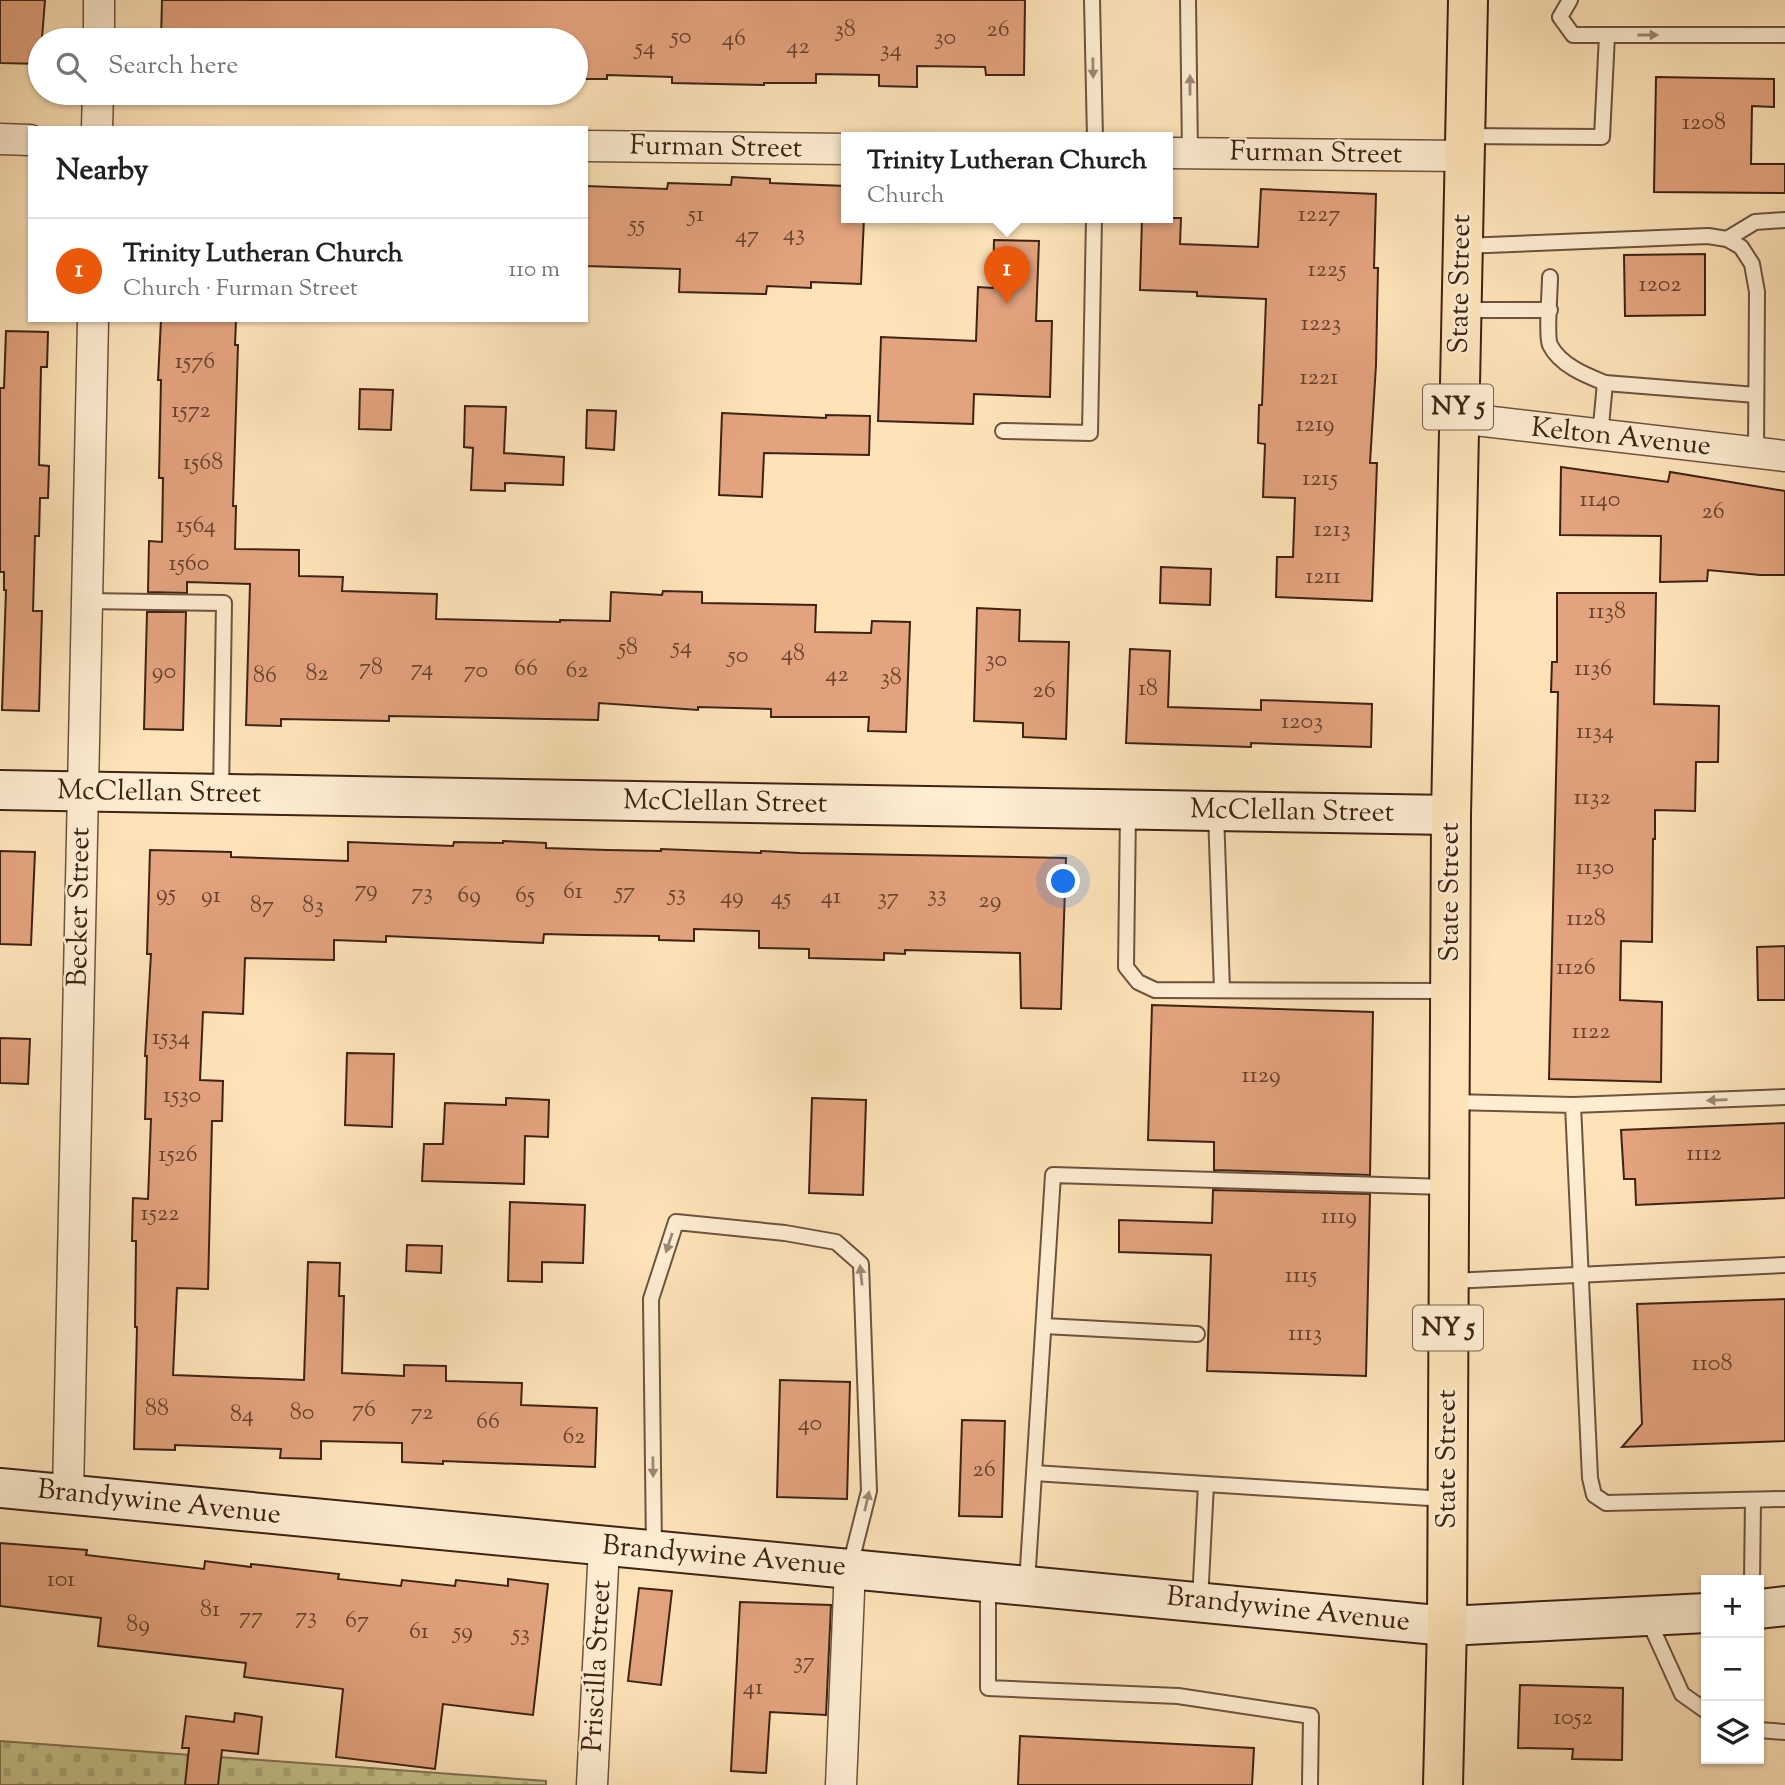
<!DOCTYPE html>
<html lang="en">
<head>
<meta charset="utf-8">
<style>
	:root { --surface:#fff; --page:#f6f6f6; --text:#202124; --muted:#757577; --line:#e0e0e0; --accent:#ea580c }
	body { margin:0; font-family:"Sorts Mill Goudy",serif; background:var(--page); color:var(--text) }
	.controls { position:absolute; right:21px; bottom:21px; display:grid; overflow:hidden; border-radius:0px; box-shadow:0 2px 5px #0004 }
	.controls button { width:63px; height:63px; display:grid; place-items:center; padding:0; border:0; border-bottom:2px solid var(--line); background:var(--surface); color:var(--text); font:35px sans-serif }
	.you { position:absolute; left:1064px; top:882px; width:24px; height:24px; margin:-18px; border:5px solid #fff; border-radius:50%; background:#1a73e8; box-shadow:0 0 0 10px #1a73e833 }
	.badge { display:grid; place-items:center; width:46px; height:46px; border-radius:50%; background:var(--accent); color:#fff; font-size:23px; font-weight:700 }
	.pin { position:absolute; translate:-50% -58px; filter:drop-shadow(0 2px 4px #0008) }
	.pin::after { content:''; position:absolute; top:37px; width:24px; height:21px; background:inherit; clip-path:polygon(0 0,100% 0,50% 100%) }
	.popup { position:absolute; left:841px; top:132px; width:332px; height:91px; box-sizing:border-box; display:grid; place-content:center; border-radius:0px; background:var(--surface); filter:drop-shadow(0 2px 5px #0005); font-size:23px; white-space:nowrap; color:var(--muted) }
	.popup b { font-size:26px; color:var(--text) }
	.popup::after { content:''; position:absolute; left:50%; top:100%; margin-left:-14px; border:14px solid transparent; border-top-color:var(--surface) }
	.list { margin:0; padding:0; list-style:none }
	h2 { display:flex; justify-content:space-between; align-items:center; height:91px; margin:0; padding:0 28px; font-size:30px }
	h2 small { font-size:23px; font-weight:400; color:var(--muted) }
	.list li { display:grid; grid-template-columns:46px 1fr auto; gap:21px; align-items:center; box-sizing:border-box; height:105px; padding:0 28px; border-top:2px solid var(--line) }
	.list b { display:block; font-size:26px; white-space:nowrap }
	.list p { margin:0; font-size:23px; white-space:nowrap; color:var(--muted) }
	.list em { font-size:23px; font-style:normal; color:var(--muted) }
	.icon { flex:none; width:38px; height:38px; fill:none; stroke:currentColor; stroke-width:2; stroke-linecap:round; stroke-linejoin:round }
	.map { position:relative; flex:none; width:1785px; height:1785px; overflow:hidden }
	.search { position:absolute; background:var(--surface); box-shadow:0 2px 5px #0004; left:28px; top:28px; width:560px; height:77px; display:flex; align-items:center; gap:18px; box-sizing:border-box; padding:0 24px; border-radius:38px; color:var(--muted); font-size:26px }
	.panel { position:absolute; background:var(--surface); box-shadow:0 2px 5px #0004; left:28px; top:126px; width:560px; height:196px; border-radius:0px }
	.map>svg:first-child { display:block }
</style>
</head>
<body>
<div class="map">
<svg width="1785" height="1785" viewBox="0 0 1785 1785">
	<defs>
		<pattern id="cemetery-stones" width="16" height="16" patternUnits="userSpaceOnUse" patternTransform="scale(1.75)"><rect width="16" height="16" fill="#c5c28b"/><path d="M2 7V4a2 2 0 0 1 4 0v3zM10 15v-3a2 2 0 0 1 4 0v3z" fill="#aaa677"/></pattern>
	</defs>
	<rect width="100%" height="100%" fill="#fee3b9"/>
	<filter id="stains"><feTurbulence type="fractalNoise" baseFrequency=".00286" numOctaves="4"/><feColorMatrix values="0 0 0 0 .2 0 0 0 0 .09 0 0 0 0 .02 0 0 0 .5 -.17"/></filter>
	<radialGradient id="worn" r=".72"><stop offset=".6" stop-color="#630" stop-opacity="0"/><stop offset="1" stop-color="#630" stop-opacity=".3"/></radialGradient>
	<path fill="url(#cemetery-stones)" stroke="#827250" stroke-width="2" d="M 0,1741 L 546,1781 L 546,1785 L 0,1785 Z"/>
	<g fill="#e3a37e" stroke="#3e2314" stroke-width="2">
		<path d="M 0,0 L 45,0 L 40,64 L 0,63 Z"/>
		<path d="M 162,0 L 1025,0 L 1024,75 L 986,75 L 985,67 L 917,66 L 917,87 L 879,86 L 879,75 L 816,74 L 816,83 L 764,83 L 764,85 L 672,83 L 672,77 L 607,75 L 607,79 L 576,79 L 576,40 L 161,40 Z"/>
		<path d="M 1656,77 L 1774,79 L 1774,107 L 1752,106 L 1751,164 L 1785,164 L 1785,193 L 1654,192 Z"/>
		<path d="M 732,177 L 770,179 L 770,183 L 846,186 L 846,218 L 864,218 L 861,284 L 811,282 L 811,288 L 767,286 L 766,294 L 679,292 L 680,269 L 586,266 L 586,186 L 667,189 L 668,183 L 731,185 Z"/>
		<path d="M 1261,189 L 1376,194 L 1374,268 L 1378,268 L 1376,365 L 1370,463 L 1377,463 L 1372,601 L 1276,597 L 1277,557 L 1293,557 L 1295,498 L 1263,497 L 1265,444 L 1258,443 L 1259,405 L 1262,405 L 1266,299 L 1197,296 L 1197,292 L 1140,290 L 1142,218 L 1181,218 L 1180,244 L 1258,247 Z"/>
		<path d="M 994,240 L 1039,241 L 1036,321 L 1052,321 L 1050,397 L 974,394 L 973,424 L 878,421 L 881,337 L 976,341 L 978,287 L 993,288 Z"/>
		<path d="M 1705,254 L 1705,315 L 1625,316 L 1624,255 Z"/>
		<path d="M 161,320 L 236,320 L 235,345 L 238,345 L 233,506 L 236,506 L 235,549 L 299,550 L 299,576 L 343,577 L 342,591 L 437,594 L 436,619 L 560,622 L 560,620 L 610,621 L 611,592 L 662,595 L 663,591 L 702,592 L 702,603 L 816,605 L 815,632 L 871,633 L 872,621 L 910,622 L 906,732 L 868,731 L 869,717 L 771,717 L 771,709 L 698,707 L 698,710 L 599,703 L 598,720 L 389,716 L 389,721 L 281,719 L 281,726 L 246,725 L 250,584 L 187,582 L 187,593 L 148,592 L 149,541 L 162,542 L 163,478 L 159,478 L 161,380 L 158,380 Z"/>
		<path d="M 6,331 L 48,332 L 47,367 L 41,367 L 39,465 L 49,466 L 48,498 L 40,498 L 39,536 L 35,536 L 33,611 L 42,611 L 39,711 L 2,710 L 6,590 L 4,590 L 4,572 L 0,572 L 0,388 L 4,388 Z"/>
		<path d="M 360,389 L 393,390 L 391,430 L 359,429 Z"/>
		<path d="M 465,406 L 506,407 L 504,453 L 564,457 L 563,485 L 505,483 L 505,491 L 471,490 L 473,448 L 464,447 Z"/>
		<path d="M 587,410 L 616,411 L 614,450 L 586,448 Z"/>
		<path d="M 722,413 L 826,418 L 826,415 L 870,416 L 869,455 L 764,453 L 762,497 L 719,495 Z"/>
		<path d="M 1561,467 L 1668,482 L 1670,472 L 1785,491 L 1785,575 L 1760,575 L 1708,570 L 1707,581 L 1660,582 L 1661,536 L 1560,535 Z"/>
		<path d="M 1161,567 L 1211,569 L 1210,605 L 1160,603 Z"/>
		<path d="M 1557,593 L 1656,593 L 1654,704 L 1719,706 L 1718,762 L 1696,762 L 1695,811 L 1655,810 L 1655,839 L 1653,839 L 1652,942 L 1621,941 L 1620,1000 L 1662,1002 L 1661,1082 L 1549,1079 L 1558,692 L 1551,692 L 1552,662 L 1557,662 Z"/>
		<path d="M 977,608 L 1020,610 L 1019,641 L 1069,642 L 1066,739 L 1023,737 L 1023,723 L 974,721 Z"/>
		<path d="M 147,612 L 186,612 L 183,730 L 144,729 Z"/>
		<path d="M 1130,649 L 1170,651 L 1168,707 L 1261,710 L 1261,700 L 1372,704 L 1371,747 L 1251,743 L 1251,747 L 1126,743 Z"/>
		<path d="M 503,841 L 546,843 L 546,848 L 608,850 L 661,851 L 661,849 L 761,853 L 761,851 L 800,853 L 1066,858 L 1061,1009 L 1021,1008 L 1020,953 L 905,950 L 905,954 L 884,953 L 884,960 L 809,958 L 809,949 L 759,948 L 759,931 L 694,929 L 694,941 L 659,940 L 659,936 L 584,935 L 544,934 L 543,943 L 386,936 L 386,942 L 334,940 L 334,960 L 245,958 L 243,1014 L 203,1012 L 200,1080 L 223,1081 L 222,1121 L 212,1121 L 208,1289 L 177,1288 L 173,1375 L 304,1380 L 308,1262 L 340,1263 L 339,1296 L 344,1296 L 342,1373 L 404,1376 L 404,1365 L 446,1366 L 446,1381 L 522,1383 L 521,1405 L 597,1408 L 595,1467 L 443,1461 L 443,1464 L 402,1462 L 402,1443 L 321,1441 L 321,1459 L 280,1458 L 281,1449 L 175,1445 L 175,1450 L 134,1449 L 137,1327 L 135,1327 L 136,1241 L 132,1241 L 133,1198 L 148,1199 L 151,1119 L 145,1119 L 147,1056 L 145,1056 L 151,954 L 147,954 L 150,850 L 231,852 L 231,857 L 348,861 L 348,842 L 453,846 L 454,842 L 503,843 Z"/>
		<path d="M 0,851 L 35,852 L 31,945 L 0,944 Z"/>
		<path d="M 1785,946 L 1785,1000 L 1758,1000 L 1757,947 Z"/>
		<path d="M 1152,1005 L 1373,1012 L 1370,1175 L 1214,1170 L 1214,1142 L 1148,1140 Z"/>
		<path d="M 0,1038 L 30,1039 L 28,1084 L 0,1083 Z"/>
		<path d="M 347,1053 L 394,1054 L 392,1127 L 345,1125 Z"/>
		<path d="M 506,1098 L 549,1100 L 548,1137 L 525,1136 L 524,1184 L 422,1181 L 424,1144 L 443,1144 L 445,1103 L 506,1105 Z"/>
		<path d="M 812,1098 L 866,1100 L 863,1195 L 809,1193 Z"/>
		<path d="M 1785,1123 L 1785,1198 L 1636,1205 L 1635,1179 L 1624,1179 L 1621,1130 Z"/>
		<path d="M 1213,1190 L 1370,1194 L 1366,1376 L 1207,1371 L 1211,1255 L 1119,1252 L 1119,1220 L 1212,1223 Z"/>
		<path d="M 510,1202 L 585,1205 L 583,1263 L 542,1262 L 542,1282 L 508,1281 Z"/>
		<path d="M 407,1245 L 442,1246 L 441,1273 L 406,1271 Z"/>
		<path d="M 1785,1299 L 1785,1441 L 1622,1447 L 1642,1424 L 1637,1304 Z"/>
		<path d="M 780,1380 L 850,1382 L 847,1499 L 777,1497 Z"/>
		<path d="M 962,1420 L 1005,1421 L 1002,1517 L 959,1516 Z"/>
		<path d="M 0,1543 L 87,1550 L 86,1555 L 204,1569 L 205,1561 L 251,1567 L 251,1564 L 339,1574 L 338,1579 L 401,1586 L 402,1580 L 455,1586 L 456,1580 L 508,1586 L 508,1579 L 548,1584 L 533,1715 L 443,1704 L 435,1769 L 336,1757 L 343,1689 L 244,1677 L 246,1663 L 98,1646 L 101,1618 L 0,1606 Z"/>
		<path d="M 639,1588 L 672,1591 L 661,1685 L 628,1681 Z"/>
		<path d="M 740,1602 L 831,1605 L 826,1715 L 770,1712 L 766,1773 L 731,1771 Z"/>
		<path d="M 1520,1685 L 1623,1688 L 1622,1760 L 1572,1759 L 1573,1749 L 1518,1748 Z"/>
		<path d="M 235,1713 L 262,1717 L 258,1754 L 222,1750 L 218,1785 L 185,1785 L 189,1748 L 182,1748 L 186,1716 L 234,1722 Z"/>
		<path d="M 1020,1736 L 1254,1748 L 1252,1785 L 1018,1785 Z"/>
	</g>
	<g fill="none" stroke-linecap="round" stroke-linejoin="round">
		<g stroke="#6e533d" stroke-width="18">
			<g id="lane">
				<path d="M 1092,0 L 1095,138"/>
				<path d="M 1188,0 L 1190,153"/>
				<path d="M 1570,0 L 1560,17 L 1573,35 L 1785,35"/>
				<path d="M 1466,136 L 1602,137 L 1607,35"/>
				<path d="M 1727,239 L 1755,222 L 1785,220"/>
				<path d="M 1463,246 L 1708,236 L 1727,239 L 1741,247 L 1752,264 L 1757,292 L 1756,453"/>
				<path d="M 1550,277 C 1550,290 1546,336 1550,345 C 1560,365 1585,375 1605,383 L 1756,395"/>
				<path d="M 1464,310 L 1550,310"/>
				<path d="M 1003,431 L 1090,433 L 1094,218"/>
				<path d="M 1600,436 L 1605,383"/>
				<path d="M 86,601 L 224,603 L 221,793"/>
				<path d="M 1128,811 L 1126,967 L 1138,982 L 1155,990 L 1448,991"/>
				<path d="M 1216,812 L 1222,990"/>
				<path d="M 1451,1102 L 1573,1105 L 1590,1478 L 1594,1495 L 1606,1503 L 1785,1499"/>
				<path d="M 1573,1105 L 1785,1097"/>
				<path d="M 1451,1281 L 1785,1265"/>
				<path d="M 1044,1326 L 1197,1334"/>
				<path d="M 1034,1473 L 1206,1484"/>
				<path d="M 654,1548 L 651,1299 L 676,1222 L 785,1233 L 836,1242 L 861,1264 L 869,1491 L 850,1566"/>
				<path d="M 1752,1580 L 1753,1500"/>
				<path d="M 988,1582 L 988,1688 L 1178,1696 L 1311,1716 L 1310,1785"/>
				<path d="M 1027,1583 L 1053,1175 L 1446,1187"/>
				<path d="M 1200,1601 L 1206,1484 L 1446,1499"/>
				<path d="M 1647,1617 L 1682,1694 L 1706,1711"/>
				<path d="M 1759,1730 L 1785,1732"/>
			</g>
		</g>
		<g stroke="#6e533d" stroke-width="33">
			<g id="street">
				<path d="M 99,40 L 99,0"/>
				<path d="M 97,128 L 98,93"/>
				<path d="M 0,139 L 30,140"/>
				<path d="M 586,146 L 846,149"/>
				<path d="M 1168,153 L 1464,156"/>
				<path d="M 1458,418 L 1785,456"/>
				<path d="M 68,1493 L 93,320"/>
				<path d="M 592,1785 L 604,1547"/>
				<path d="M 841,1785 L 850,1567"/>
			</g>
		</g>
		<g stroke="#3e2314" stroke-width="42">
			<g id="secondary">
				<path d="M 0,790 L 1451,815"/>
				<path d="M 0,1488 L 1447,1626 L 1706,1613"/>
				<path d="M 1759,1609 L 1785,1606"/>
			</g>
		</g>
		<g stroke="#3e2314" stroke-width="42">
			<path id="primary" d="M 1443,1785 L 1447,1626 L 1451,815 L 1468,0"/>
		</g>
		<use href="#lane" stroke="#feedd2" stroke-width="14"/>
		<use href="#street" stroke="#feedd2" stroke-width="30"/>
		<use href="#secondary" stroke="#feedd2" stroke-width="38"/>
		<use href="#primary" stroke="#fee3b9" stroke-width="38"/>
	</g>
	<defs><path id="oneway-solid" d="M-6-.8H1V-3.2L6.5 0L1 3.2V.8H-6Z" transform="scale(1.75)"/></defs>
	<g fill="#9e8873">
		<use href="#oneway-solid" transform="translate(1648 35)"/>
		<use href="#oneway-solid" transform="translate(1093 68) rotate(89)"/>
		<use href="#oneway-solid" transform="translate(1190 85) rotate(-90)"/>
		<use href="#oneway-solid" transform="translate(1717 1100) rotate(178)"/>
		<use href="#oneway-solid" transform="translate(669 1243) rotate(108)"/>
		<use href="#oneway-solid" transform="translate(861 1275) rotate(-96)"/>
		<use href="#oneway-solid" transform="translate(653 1467) rotate(89)"/>
		<use href="#oneway-solid" transform="translate(867 1501) rotate(-77)"/>
	</g>
	<g text-anchor="middle" dominant-baseline="central" stroke-width="5" stroke-linejoin="round" paint-order="stroke">
		<g font-size="24" fill="#67432e">
			<text x="845" y="30">38</text>
			<text x="998" y="30">26</text>
			<text x="681" y="37">50</text>
			<text x="945" y="38">30</text>
			<text x="734" y="39">46</text>
			<text x="798" y="47">42</text>
			<text x="645" y="48">54</text>
			<text x="891" y="50">34</text>
			<text x="1704" y="123">1208</text>
			<text x="696" y="215">51</text>
			<text x="1319" y="215">1227</text>
			<text x="637" y="225">55</text>
			<text x="794" y="234">43</text>
			<text x="747" y="236">47</text>
			<text x="1327" y="270">1225</text>
			<text x="1660" y="285">1202</text>
			<text x="1321" y="324">1223</text>
			<text x="195" y="362">1576</text>
			<text x="1319" y="378">1221</text>
			<text x="191" y="411">1572</text>
			<text x="1315" y="425">1219</text>
			<text x="203" y="463">1568</text>
			<text x="1320" y="479">1215</text>
			<text x="1600" y="500">1140</text>
			<text x="1713" y="512">26</text>
			<text x="196" y="526">1564</text>
			<text x="1332" y="530">1213</text>
			<text x="189" y="564">1560</text>
			<text x="1323" y="577">1211</text>
			<text x="1607" y="612">1138</text>
			<text x="682" y="647">54</text>
			<text x="628" y="648">58</text>
			<text x="793" y="654">48</text>
			<text x="738" y="656">50</text>
			<text x="996" y="660">30</text>
			<text x="371" y="668">78</text>
			<text x="422" y="669">74</text>
			<text x="526" y="669">66</text>
			<text x="1593" y="669">1136</text>
			<text x="476" y="671">70</text>
			<text x="577" y="671">62</text>
			<text x="164" y="672">90</text>
			<text x="317" y="674">82</text>
			<text x="837" y="675">42</text>
			<text x="265" y="676">86</text>
			<text x="891" y="678">38</text>
			<text x="1148" y="689">18</text>
			<text x="1044" y="691">26</text>
			<text x="1302" y="722">1203</text>
			<text x="1595" y="732">1134</text>
			<text x="1592" y="798">1132</text>
			<text x="1595" y="868">1130</text>
			<text x="366" y="890">79</text>
			<text x="573" y="892">61</text>
			<text x="625" y="892">57</text>
			<text x="422" y="893">73</text>
			<text x="166" y="894">95</text>
			<text x="677" y="894">53</text>
			<text x="937" y="895">33</text>
			<text x="211" y="896">91</text>
			<text x="469" y="896">69</text>
			<text x="525" y="896">65</text>
			<text x="732" y="897">49</text>
			<text x="831" y="897">41</text>
			<text x="781" y="898">45</text>
			<text x="888" y="898">37</text>
			<text x="990" y="901">29</text>
			<text x="262" y="906">87</text>
			<text x="313" y="906">83</text>
			<text x="1586" y="919">1128</text>
			<text x="1576" y="968">1126</text>
			<text x="1591" y="1032">1122</text>
			<text x="171" y="1038">1534</text>
			<text x="1261" y="1076">1129</text>
			<text x="182" y="1096">1530</text>
			<text x="1704" y="1154">1112</text>
			<text x="178" y="1155">1526</text>
			<text x="160" y="1214">1522</text>
			<text x="1339" y="1217">1119</text>
			<text x="1301" y="1276">1115</text>
			<text x="1305" y="1334">1113</text>
			<text x="1712" y="1364">1108</text>
			<text x="157" y="1409">88</text>
			<text x="364" y="1410">76</text>
			<text x="302" y="1413">80</text>
			<text x="422" y="1413">72</text>
			<text x="242" y="1415">84</text>
			<text x="488" y="1422">66</text>
			<text x="810" y="1424">40</text>
			<text x="574" y="1437">62</text>
			<text x="984" y="1470">26</text>
			<text x="61" y="1580">101</text>
			<text x="210" y="1610">81</text>
			<text x="251" y="1617">77</text>
			<text x="306" y="1617">73</text>
			<text x="357" y="1621">67</text>
			<text x="138" y="1625">89</text>
			<text x="419" y="1632">61</text>
			<text x="463" y="1632">59</text>
			<text x="521" y="1634">53</text>
			<text x="804" y="1662">37</text>
			<text x="753" y="1688">41</text>
			<text x="1573" y="1718">1052</text>
		</g>
		<g fill="#feedd2" stroke="#78604d" stroke-width="2">
			<rect x="1423" y="384.5" width="70" height="45" rx="5"/>
			<rect x="1413" y="1305.5" width="70" height="45" rx="5"/>
		</g>
		<g font-size="26" font-weight="bold" fill="#3e2314">
			<text x="1458" y="407">NY 5</text>
			<text x="1448" y="1328">NY 5</text>
		</g>
		<g font-size="28" fill="#3e2314" stroke="#feedd2">
			<text transform="translate(716 148) rotate(1)">Furman Street</text>
			<text transform="translate(1316 154) rotate(1)">Furman Street</text>
			<text transform="translate(1461 284) rotate(-89)">State Street</text>
			<text transform="translate(1621 438) rotate(6)">Kelton Avenue</text>
			<text transform="translate(159 793) rotate(1)">McClellan Street</text>
			<text transform="translate(725 803) rotate(1)">McClellan Street</text>
			<text transform="translate(1292 812) rotate(1)">McClellan Street</text>
			<text transform="translate(1451 892) rotate(-90)">State Street</text>
			<text transform="translate(80 907) rotate(-89)">Becker Street</text>
			<text transform="translate(1448 1459) rotate(-90)">State Street</text>
			<text transform="translate(159 1503) rotate(6)">Brandywine Avenue</text>
			<text transform="translate(724 1557) rotate(5)">Brandywine Avenue</text>
			<text transform="translate(1288 1610) rotate(6)">Brandywine Avenue</text>
			<text transform="translate(598 1666) rotate(-87)">Priscilla Street</text>
		</g>
	</g>
	<rect width="100%" height="100%" filter="url(#stains)"/>
	<rect width="100%" height="100%" fill="url(#worn)"/>
</svg>
<div class="controls">
<button>+</button>
<button>−</button>
<button><svg class="icon" aria-label="layers" viewBox="0 0 24 24"><path d="M12 4l9 5-9 5-9-5zM3 14l9 5 9-5"/></svg></button>
</div>
<div class="you"></div>
<div class="pin badge" style="left:1007px;top:304px">1</div>
<div class="popup"><b>Trinity Lutheran Church</b>Church</div>
<div class="search"><svg class="icon" aria-label="search" viewBox="0 0 24 24"><circle cx="10" cy="10" r="6"/><path d="M15 15l6 6"/></svg>Search here</div>
<section class="panel">
<h2>Nearby<small></small></h2>
<ul class="list">
<li><span class="badge">1</span><div><b>Trinity Lutheran Church</b><p>Church · Furman Street</p></div><em>110 m</em></li>
</ul>
</section>
</div>
</body>
</html>
